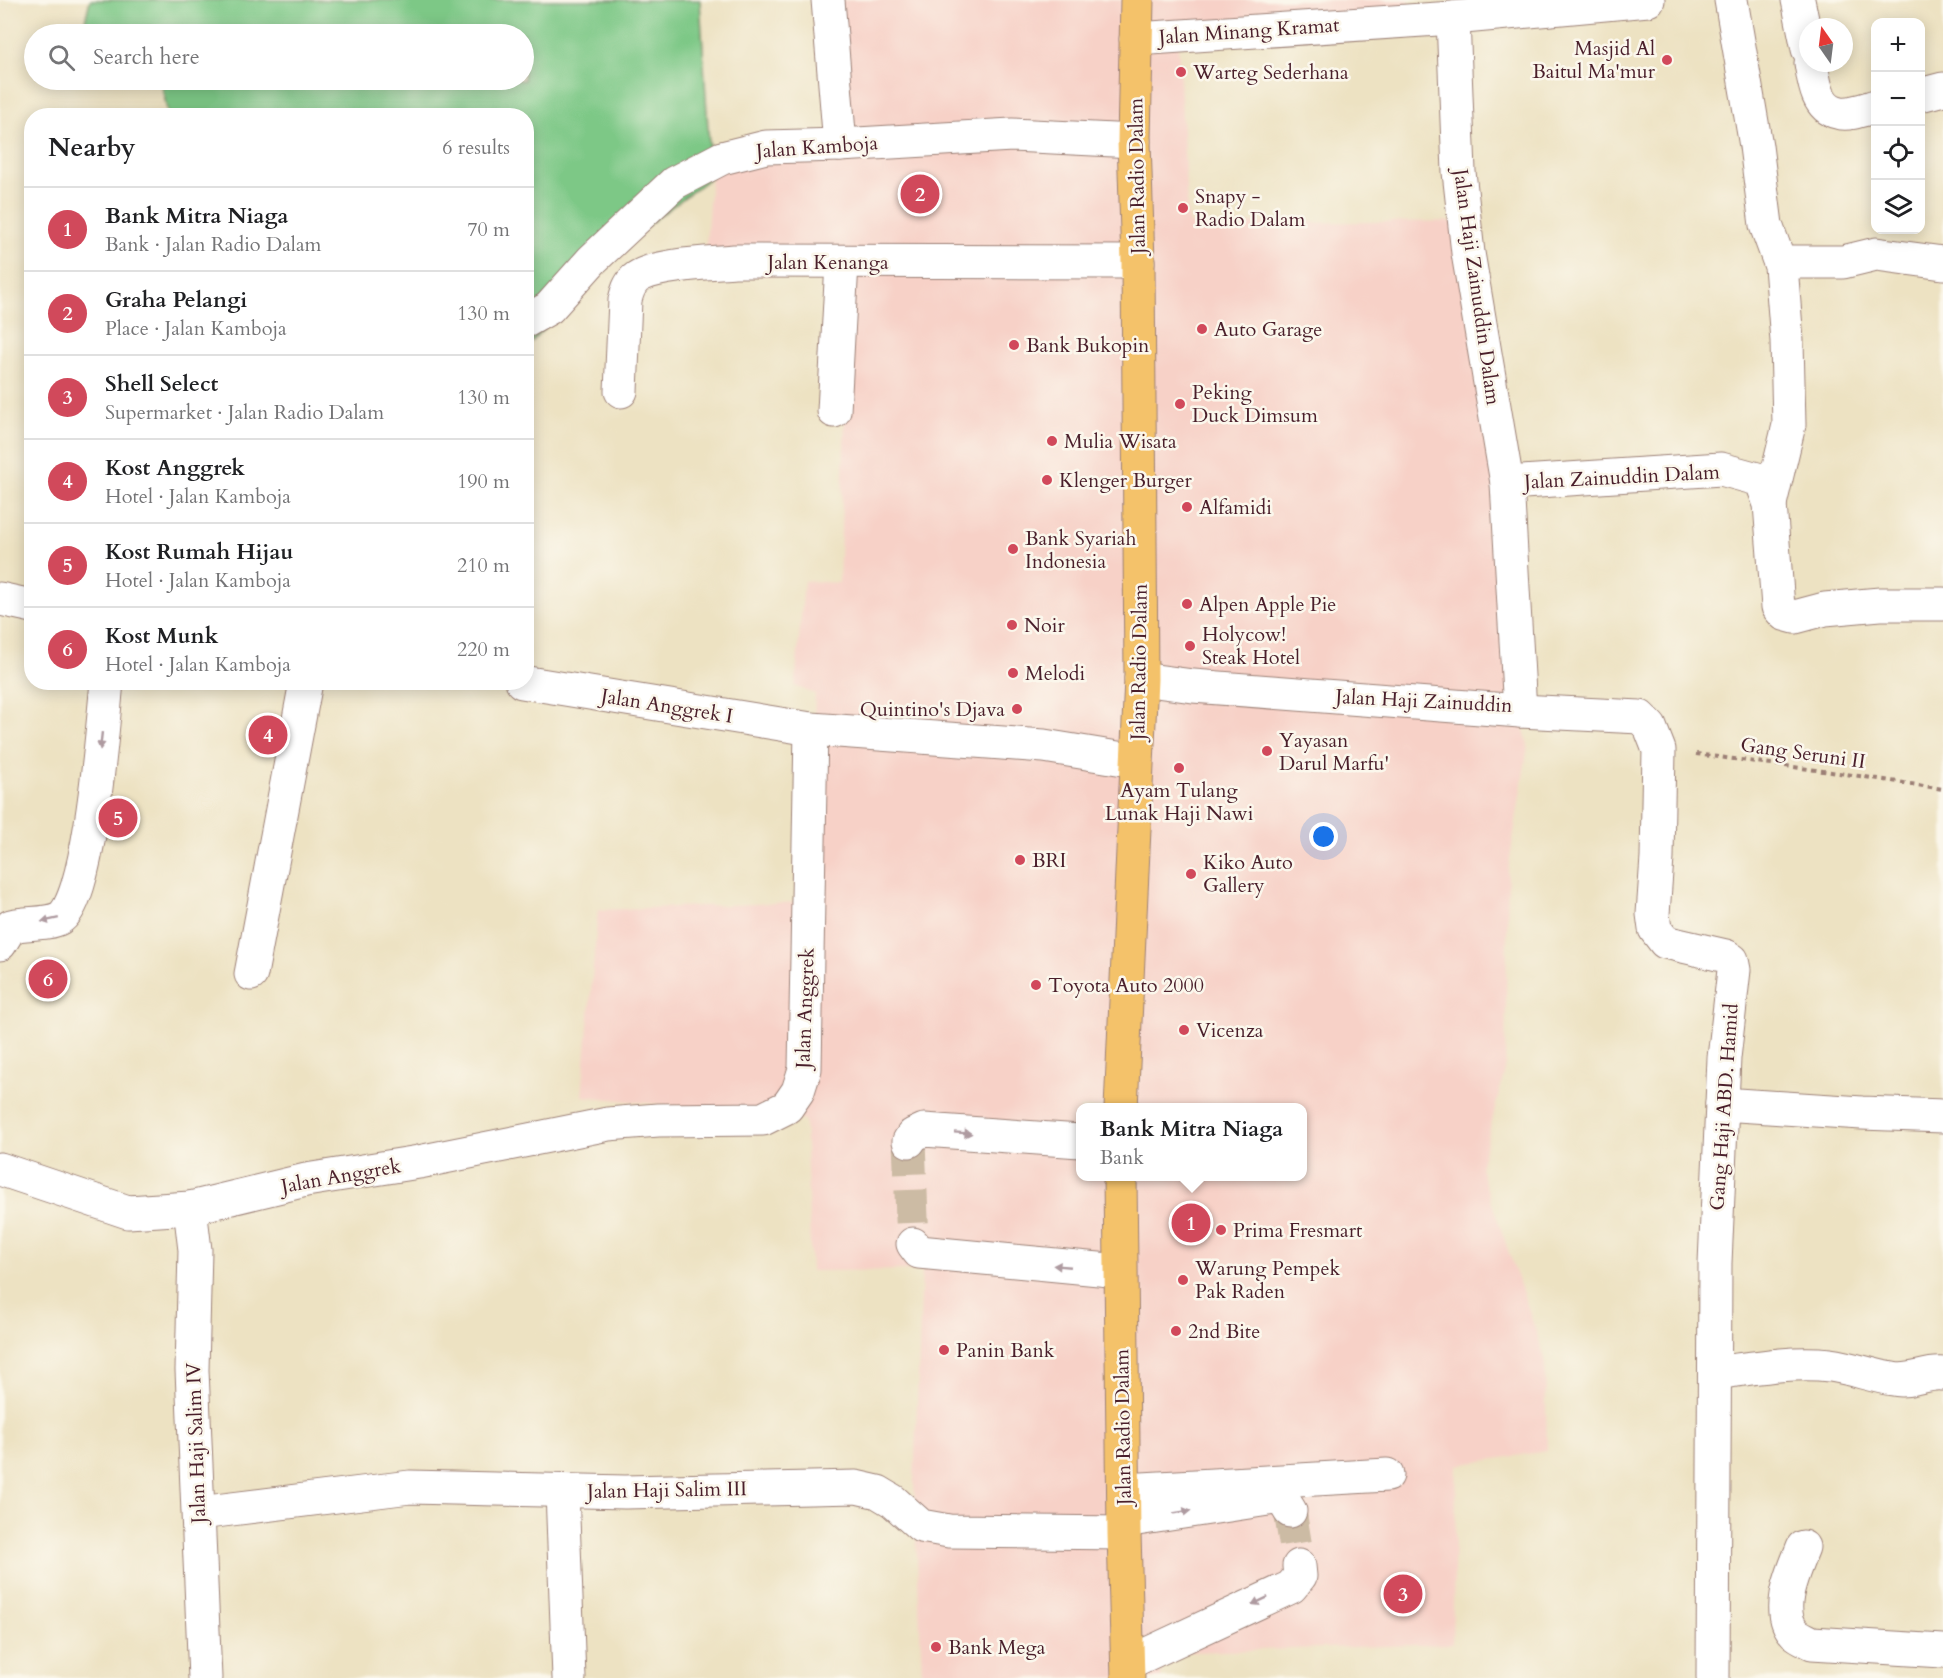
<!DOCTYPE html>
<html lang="en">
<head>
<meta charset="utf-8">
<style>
	:root { --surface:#fff; --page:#f2f2f2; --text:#202124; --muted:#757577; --line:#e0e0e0; --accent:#d1495b }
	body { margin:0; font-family:Cardo,serif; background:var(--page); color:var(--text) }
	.controls { position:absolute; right:18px; top:18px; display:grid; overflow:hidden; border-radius:12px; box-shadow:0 3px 15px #0003 }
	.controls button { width:54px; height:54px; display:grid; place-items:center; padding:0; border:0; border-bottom:2px solid var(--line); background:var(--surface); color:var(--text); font:30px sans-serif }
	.compass { position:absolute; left:1799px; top:18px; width:54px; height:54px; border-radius:50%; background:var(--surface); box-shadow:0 3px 15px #0003; rotate:346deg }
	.you { position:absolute; left:1324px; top:837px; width:21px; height:21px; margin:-15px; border:4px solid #fff; border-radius:50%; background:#1a73e8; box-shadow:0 0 0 9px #1a73e833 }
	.badge { display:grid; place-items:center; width:39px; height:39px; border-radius:50%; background:var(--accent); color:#fff; font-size:20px; font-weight:700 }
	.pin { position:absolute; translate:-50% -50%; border:3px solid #fff; box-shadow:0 2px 6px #0006 }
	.popup { position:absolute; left:1076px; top:1103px; width:231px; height:78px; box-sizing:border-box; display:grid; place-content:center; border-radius:12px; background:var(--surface); filter:drop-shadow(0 2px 4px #0005); font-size:20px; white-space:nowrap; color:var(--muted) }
	.popup b { font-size:22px; color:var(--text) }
	.popup::after { content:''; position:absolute; left:50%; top:100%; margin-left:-12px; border:12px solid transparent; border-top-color:var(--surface) }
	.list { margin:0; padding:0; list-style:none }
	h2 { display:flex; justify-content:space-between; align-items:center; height:78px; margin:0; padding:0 24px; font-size:26px }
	h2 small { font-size:20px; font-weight:400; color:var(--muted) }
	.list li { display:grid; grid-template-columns:39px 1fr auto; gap:18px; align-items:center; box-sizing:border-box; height:84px; padding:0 24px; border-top:2px solid var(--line) }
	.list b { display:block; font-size:22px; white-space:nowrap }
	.list p { margin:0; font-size:20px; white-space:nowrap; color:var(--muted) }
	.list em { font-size:20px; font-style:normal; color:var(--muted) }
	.icon { flex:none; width:33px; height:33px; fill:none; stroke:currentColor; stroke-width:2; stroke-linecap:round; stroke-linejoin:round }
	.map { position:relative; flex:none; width:1943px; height:1678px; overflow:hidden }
	.search { position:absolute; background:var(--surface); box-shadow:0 3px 15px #0003; left:24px; top:24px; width:510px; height:66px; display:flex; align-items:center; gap:15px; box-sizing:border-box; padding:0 21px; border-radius:33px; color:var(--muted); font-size:22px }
	.panel { position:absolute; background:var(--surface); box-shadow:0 3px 15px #0003; left:24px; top:108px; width:510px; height:582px; border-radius:24px }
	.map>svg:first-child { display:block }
</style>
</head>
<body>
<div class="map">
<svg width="1943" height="1678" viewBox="0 0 1943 1678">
	<rect width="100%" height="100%" fill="#fbf7ec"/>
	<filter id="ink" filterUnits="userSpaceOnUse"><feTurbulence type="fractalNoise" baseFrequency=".0167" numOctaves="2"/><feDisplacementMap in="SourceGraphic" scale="12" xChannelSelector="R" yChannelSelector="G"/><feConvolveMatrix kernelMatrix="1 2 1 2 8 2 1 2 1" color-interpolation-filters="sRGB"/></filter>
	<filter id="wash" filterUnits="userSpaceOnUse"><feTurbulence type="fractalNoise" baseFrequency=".008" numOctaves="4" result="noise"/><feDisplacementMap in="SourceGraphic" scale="24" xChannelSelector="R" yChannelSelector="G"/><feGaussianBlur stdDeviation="1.35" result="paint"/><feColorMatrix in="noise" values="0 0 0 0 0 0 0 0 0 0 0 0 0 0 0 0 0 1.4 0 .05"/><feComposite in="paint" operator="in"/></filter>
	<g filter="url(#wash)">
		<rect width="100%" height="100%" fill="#ede2c2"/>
		<path fill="#f7d1c7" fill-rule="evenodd" d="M 838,0 L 1409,0 L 1410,16 L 1177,22 L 1188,224 L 1477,221 L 1514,689 L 1528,745 L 1508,871 L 1505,1070 L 1480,1168 L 1545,1358 L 1547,1451 L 1457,1465 L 1452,1644 L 1160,1653 L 1161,1678 L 922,1678 L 914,1483 L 922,1270 L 811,1271 L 805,1120 L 582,1096 L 598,910 L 807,902 L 815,694 L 795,686 L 804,581 L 839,583 L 850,280 L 704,272 L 711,177 L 711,158 L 848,148 ZM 1080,1108 L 1302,1108 L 1302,1176 L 1080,1176 Z"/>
		<path fill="#7dc886" stroke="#647458" stroke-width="1.5" d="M 90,0 L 700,0 L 711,177 L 627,241 L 527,347 L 526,116 L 168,115 L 161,80 L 524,80 L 524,34 L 153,34 L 151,26 L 119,34 L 82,34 Z"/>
	</g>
	<g filter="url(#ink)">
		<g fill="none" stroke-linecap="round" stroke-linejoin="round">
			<g stroke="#ccbba4" stroke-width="33" stroke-dasharray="33 16" stroke-linecap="butt">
				<path d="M 909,1141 L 913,1244"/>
				<path d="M 1290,1511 L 1299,1566"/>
			</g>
			<g stroke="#9c8076" stroke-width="35">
				<g id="minor">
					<path d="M 828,0 L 840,145"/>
					<path d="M 1731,0 L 1756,146 L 1766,225 L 1781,266 L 1787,341 L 1789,425 L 1770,504"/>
					<path d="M 1798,0 L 1808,49"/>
					<path d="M 1453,18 L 1459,172 L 1468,253 L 1507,483 L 1520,711"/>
					<path d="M 1136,39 L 1453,18 L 1648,0"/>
					<path d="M 1811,63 C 1814,80 1816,107 1837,112 C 1848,116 1865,109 1876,106"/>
					<path d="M 1920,95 L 1943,89"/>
					<path d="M 1781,266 L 1785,262 L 1843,262 L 1876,254 L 1943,263"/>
					<path d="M 526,321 L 549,308 L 592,260 L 674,183 L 722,158 L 766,147 L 840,145 L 1012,135 L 1134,141"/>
					<path d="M 621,391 L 625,300 C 627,292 629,285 635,279 C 652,264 711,263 734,261 L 1138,262"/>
					<path d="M 834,411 L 842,263"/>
					<path d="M 1507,483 L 1721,469 L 1761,480 L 1770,504 L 1778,607 L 1784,614 L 1795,617 L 1825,609 L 1880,604 L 1943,604"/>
					<path d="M 0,599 L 32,606"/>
					<path d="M 1141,679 L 1193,686 L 1520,711 L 1640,717 L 1650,727 L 1659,750 L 1657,858 L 1653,914 L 1655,929 L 1665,942 L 1726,956 L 1732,960 L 1734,970 L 1724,1058 L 1715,1263 L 1713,1678"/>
					<path d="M 522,682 L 811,729 L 1044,746 L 1136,761"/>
					<path d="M 0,944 L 11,926 C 27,922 47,925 60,918 C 90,901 103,721 107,682"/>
					<path d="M 251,974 L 306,682"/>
					<path d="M 1722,1104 L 1862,1113 L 1943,1116"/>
					<path d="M 909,1141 L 913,1135 L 924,1130 L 1080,1141"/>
					<path d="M 0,1169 L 128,1212 L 190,1208 L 306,1180 L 419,1162 L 608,1124 L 658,1120 L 763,1119 L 787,1107 L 798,1091 L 805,1069 L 811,729"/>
					<path d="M 190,1208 L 195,1250 L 192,1370 L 205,1678"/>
					<path d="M 913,1244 L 919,1252 L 1120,1271"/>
					<path d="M 1715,1373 C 1753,1368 1792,1361 1830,1365 C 1852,1368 1872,1376 1893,1379 C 1911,1383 1926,1372 1943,1374"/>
					<path d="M 1124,1490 L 1387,1475"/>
					<path d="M 562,1491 L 569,1678"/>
					<path d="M 199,1513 L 410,1487 L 625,1492 L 856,1487 L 878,1492 L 893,1501 L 921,1526 L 949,1531 L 1124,1533"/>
					<path d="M 1124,1521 L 1275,1498 L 1282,1498 L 1290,1511"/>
					<path d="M 1803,1547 C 1794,1570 1774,1612 1795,1633 C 1799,1637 1807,1640 1812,1643 L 1943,1651"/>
					<path d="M 1128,1663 L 1291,1587 L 1300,1576 L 1299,1566"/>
				</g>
			</g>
			<g stroke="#9c8076" stroke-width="35">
				<g id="major">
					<path d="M 1121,1108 L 1141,679 L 1138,262 L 1134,141 L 1137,0"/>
					<path d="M 1120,1176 L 1124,1533 L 1128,1678"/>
				</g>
			</g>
			<path stroke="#9c8076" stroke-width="4" stroke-dasharray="4.5 4.5" stroke-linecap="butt" d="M 1696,754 L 1846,774 L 1943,789"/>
			<use href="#minor" stroke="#fff" stroke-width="33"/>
			<use href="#major" stroke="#f4c26a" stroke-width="33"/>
		</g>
		<defs><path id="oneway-solid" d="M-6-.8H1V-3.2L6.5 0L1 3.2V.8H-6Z" transform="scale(1.5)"/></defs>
		<g fill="#ae9aa0">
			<use href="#oneway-solid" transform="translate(101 741) rotate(96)"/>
			<use href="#oneway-solid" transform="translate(50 920) rotate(168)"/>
			<use href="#oneway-solid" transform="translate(963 1133) rotate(4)"/>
			<use href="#oneway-solid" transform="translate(1062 1266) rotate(-175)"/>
			<use href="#oneway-solid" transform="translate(1182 1512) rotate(-9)"/>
			<use href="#oneway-solid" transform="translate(1260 1601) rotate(155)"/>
		</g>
	</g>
	<g fill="#d1495b" stroke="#fbf7ec" stroke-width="2">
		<circle cx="1667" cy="60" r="6"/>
		<circle cx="1181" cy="72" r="6"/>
		<circle cx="1183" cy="208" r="6"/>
		<circle cx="1202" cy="329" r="6"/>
		<circle cx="1014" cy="345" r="6"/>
		<circle cx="1180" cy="404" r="6"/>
		<circle cx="1052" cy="441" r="6"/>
		<circle cx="1047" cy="480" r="6"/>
		<circle cx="1187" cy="507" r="6"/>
		<circle cx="1013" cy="549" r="6"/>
		<circle cx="1187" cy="604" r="6"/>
		<circle cx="1012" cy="625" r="6"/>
		<circle cx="1190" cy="646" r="6"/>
		<circle cx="1013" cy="673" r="6"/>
		<circle cx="1017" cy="709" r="6"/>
		<circle cx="1267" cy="751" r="6"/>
		<circle cx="1179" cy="768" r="6"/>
		<circle cx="1020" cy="860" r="6"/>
		<circle cx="1191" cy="874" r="6"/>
		<circle cx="1036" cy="985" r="6"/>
		<circle cx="1184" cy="1030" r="6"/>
		<circle cx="1221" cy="1230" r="6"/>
		<circle cx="1183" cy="1280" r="6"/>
		<circle cx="1176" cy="1331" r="6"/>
		<circle cx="944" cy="1350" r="6"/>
		<circle cx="936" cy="1647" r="6"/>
	</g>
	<g text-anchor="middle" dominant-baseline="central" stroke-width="5" stroke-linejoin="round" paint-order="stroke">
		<g font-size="20" fill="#4a1f2b" stroke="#fbf7ec">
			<text transform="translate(1249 31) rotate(-4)">Jalan Minang Kramat</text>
			<text transform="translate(817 147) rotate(-4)">Jalan Kamboja</text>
			<text transform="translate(1137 176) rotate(-91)">Jalan Radio Dalam</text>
			<text x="828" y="262">Jalan Kenanga</text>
			<text transform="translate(1477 287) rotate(82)">Jalan Haji Zainuddin Dalam</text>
			<text transform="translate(1622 477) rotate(-3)">Jalan Zainuddin Dalam</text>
			<text transform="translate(1139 662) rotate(-89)">Jalan Radio Dalam</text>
			<text transform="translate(1424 701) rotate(3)">Jalan Haji Zainuddin</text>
			<text transform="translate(667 706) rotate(9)">Jalan Anggrek I</text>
			<text transform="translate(1803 753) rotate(8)">Gang Seruni II</text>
			<text transform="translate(805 1008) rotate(-88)">Jalan Anggrek</text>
			<text transform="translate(1724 1107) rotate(-86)">Gang Haji ABD. Hamid</text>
			<text transform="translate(341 1176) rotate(-10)">Jalan Anggrek</text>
			<text transform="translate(1123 1427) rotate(-91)">Jalan Radio Dalam</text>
			<text transform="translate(196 1443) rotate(-92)">Jalan Haji Salim IV</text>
			<text transform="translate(667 1490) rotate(-1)">Jalan Haji Salim III</text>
		</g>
		<g font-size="20" fill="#4a1f2b" stroke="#fbf7ec" text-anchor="start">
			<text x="1655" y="48" text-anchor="end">Masjid Al<tspan x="1655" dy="23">Baitul Ma'mur</tspan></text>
			<text x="1193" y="72">Warteg Sederhana</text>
			<text x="1195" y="196">Snapy -<tspan x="1195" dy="23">Radio Dalam</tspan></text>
			<text x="1214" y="329">Auto Garage</text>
			<text x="1026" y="345">Bank Bukopin</text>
			<text x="1192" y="392">Peking<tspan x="1192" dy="23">Duck Dimsum</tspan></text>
			<text x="1064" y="441">Mulia Wisata</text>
			<text x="1059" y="480">Klenger Burger</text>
			<text x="1199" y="507">Alfamidi</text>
			<text x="1025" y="538">Bank Syariah<tspan x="1025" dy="23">Indonesia</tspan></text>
			<text x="1199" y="604">Alpen Apple Pie</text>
			<text x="1024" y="625">Noir</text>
			<text x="1202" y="634">Holycow!<tspan x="1202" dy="23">Steak Hotel</tspan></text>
			<text x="1025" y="673">Melodi</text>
			<text x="1005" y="709" text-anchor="end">Quintino's Djava</text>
			<text x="1279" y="740">Yayasan<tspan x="1279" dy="23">Darul Marfu'</tspan></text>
			<text x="1179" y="790" text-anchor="middle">Ayam Tulang<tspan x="1179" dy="23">Lunak Haji Nawi</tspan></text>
			<text x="1032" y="860">BRI</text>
			<text x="1203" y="862">Kiko Auto<tspan x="1203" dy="23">Gallery</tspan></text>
			<text x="1048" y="985">Toyota Auto 2000</text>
			<text x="1196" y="1030">Vicenza</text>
			<text x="1233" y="1230">Prima Fresmart</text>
			<text x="1195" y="1268">Warung Pempek<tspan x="1195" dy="23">Pak Raden</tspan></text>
			<text x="1188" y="1331">2nd Bite</text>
			<text x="956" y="1350">Panin Bank</text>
			<text x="948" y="1647">Bank Mega</text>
		</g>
	</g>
</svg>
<div class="controls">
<button>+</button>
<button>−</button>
<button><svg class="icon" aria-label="locate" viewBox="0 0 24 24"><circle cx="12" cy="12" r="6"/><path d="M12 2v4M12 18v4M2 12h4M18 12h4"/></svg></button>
<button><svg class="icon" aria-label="layers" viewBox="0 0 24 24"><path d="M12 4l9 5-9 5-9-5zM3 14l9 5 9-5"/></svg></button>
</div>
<svg class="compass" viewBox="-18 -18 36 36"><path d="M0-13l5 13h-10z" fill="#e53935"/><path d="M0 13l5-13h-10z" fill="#757577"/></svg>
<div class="you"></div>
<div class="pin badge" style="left:1191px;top:1223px">1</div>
<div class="popup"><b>Bank Mitra Niaga</b>Bank</div>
<div class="pin badge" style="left:920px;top:194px">2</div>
<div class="pin badge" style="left:1403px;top:1594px">3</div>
<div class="pin badge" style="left:268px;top:735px">4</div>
<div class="pin badge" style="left:118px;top:818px">5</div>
<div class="pin badge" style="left:48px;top:979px">6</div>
<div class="search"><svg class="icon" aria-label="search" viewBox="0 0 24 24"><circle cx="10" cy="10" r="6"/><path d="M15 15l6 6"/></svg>Search here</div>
<section class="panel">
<h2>Nearby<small>6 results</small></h2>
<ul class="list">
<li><span class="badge">1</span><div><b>Bank Mitra Niaga</b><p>Bank · Jalan Radio Dalam</p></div><em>70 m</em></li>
<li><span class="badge">2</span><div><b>Graha Pelangi</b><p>Place · Jalan Kamboja</p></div><em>130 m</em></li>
<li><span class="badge">3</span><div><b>Shell Select</b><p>Supermarket · Jalan Radio Dalam</p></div><em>130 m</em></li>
<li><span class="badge">4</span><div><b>Kost Anggrek</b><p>Hotel · Jalan Kamboja</p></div><em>190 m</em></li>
<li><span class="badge">5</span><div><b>Kost Rumah Hijau</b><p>Hotel · Jalan Kamboja</p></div><em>210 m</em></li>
<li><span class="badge">6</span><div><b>Kost Munk</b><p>Hotel · Jalan Kamboja</p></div><em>220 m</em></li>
</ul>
</section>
</div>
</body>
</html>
